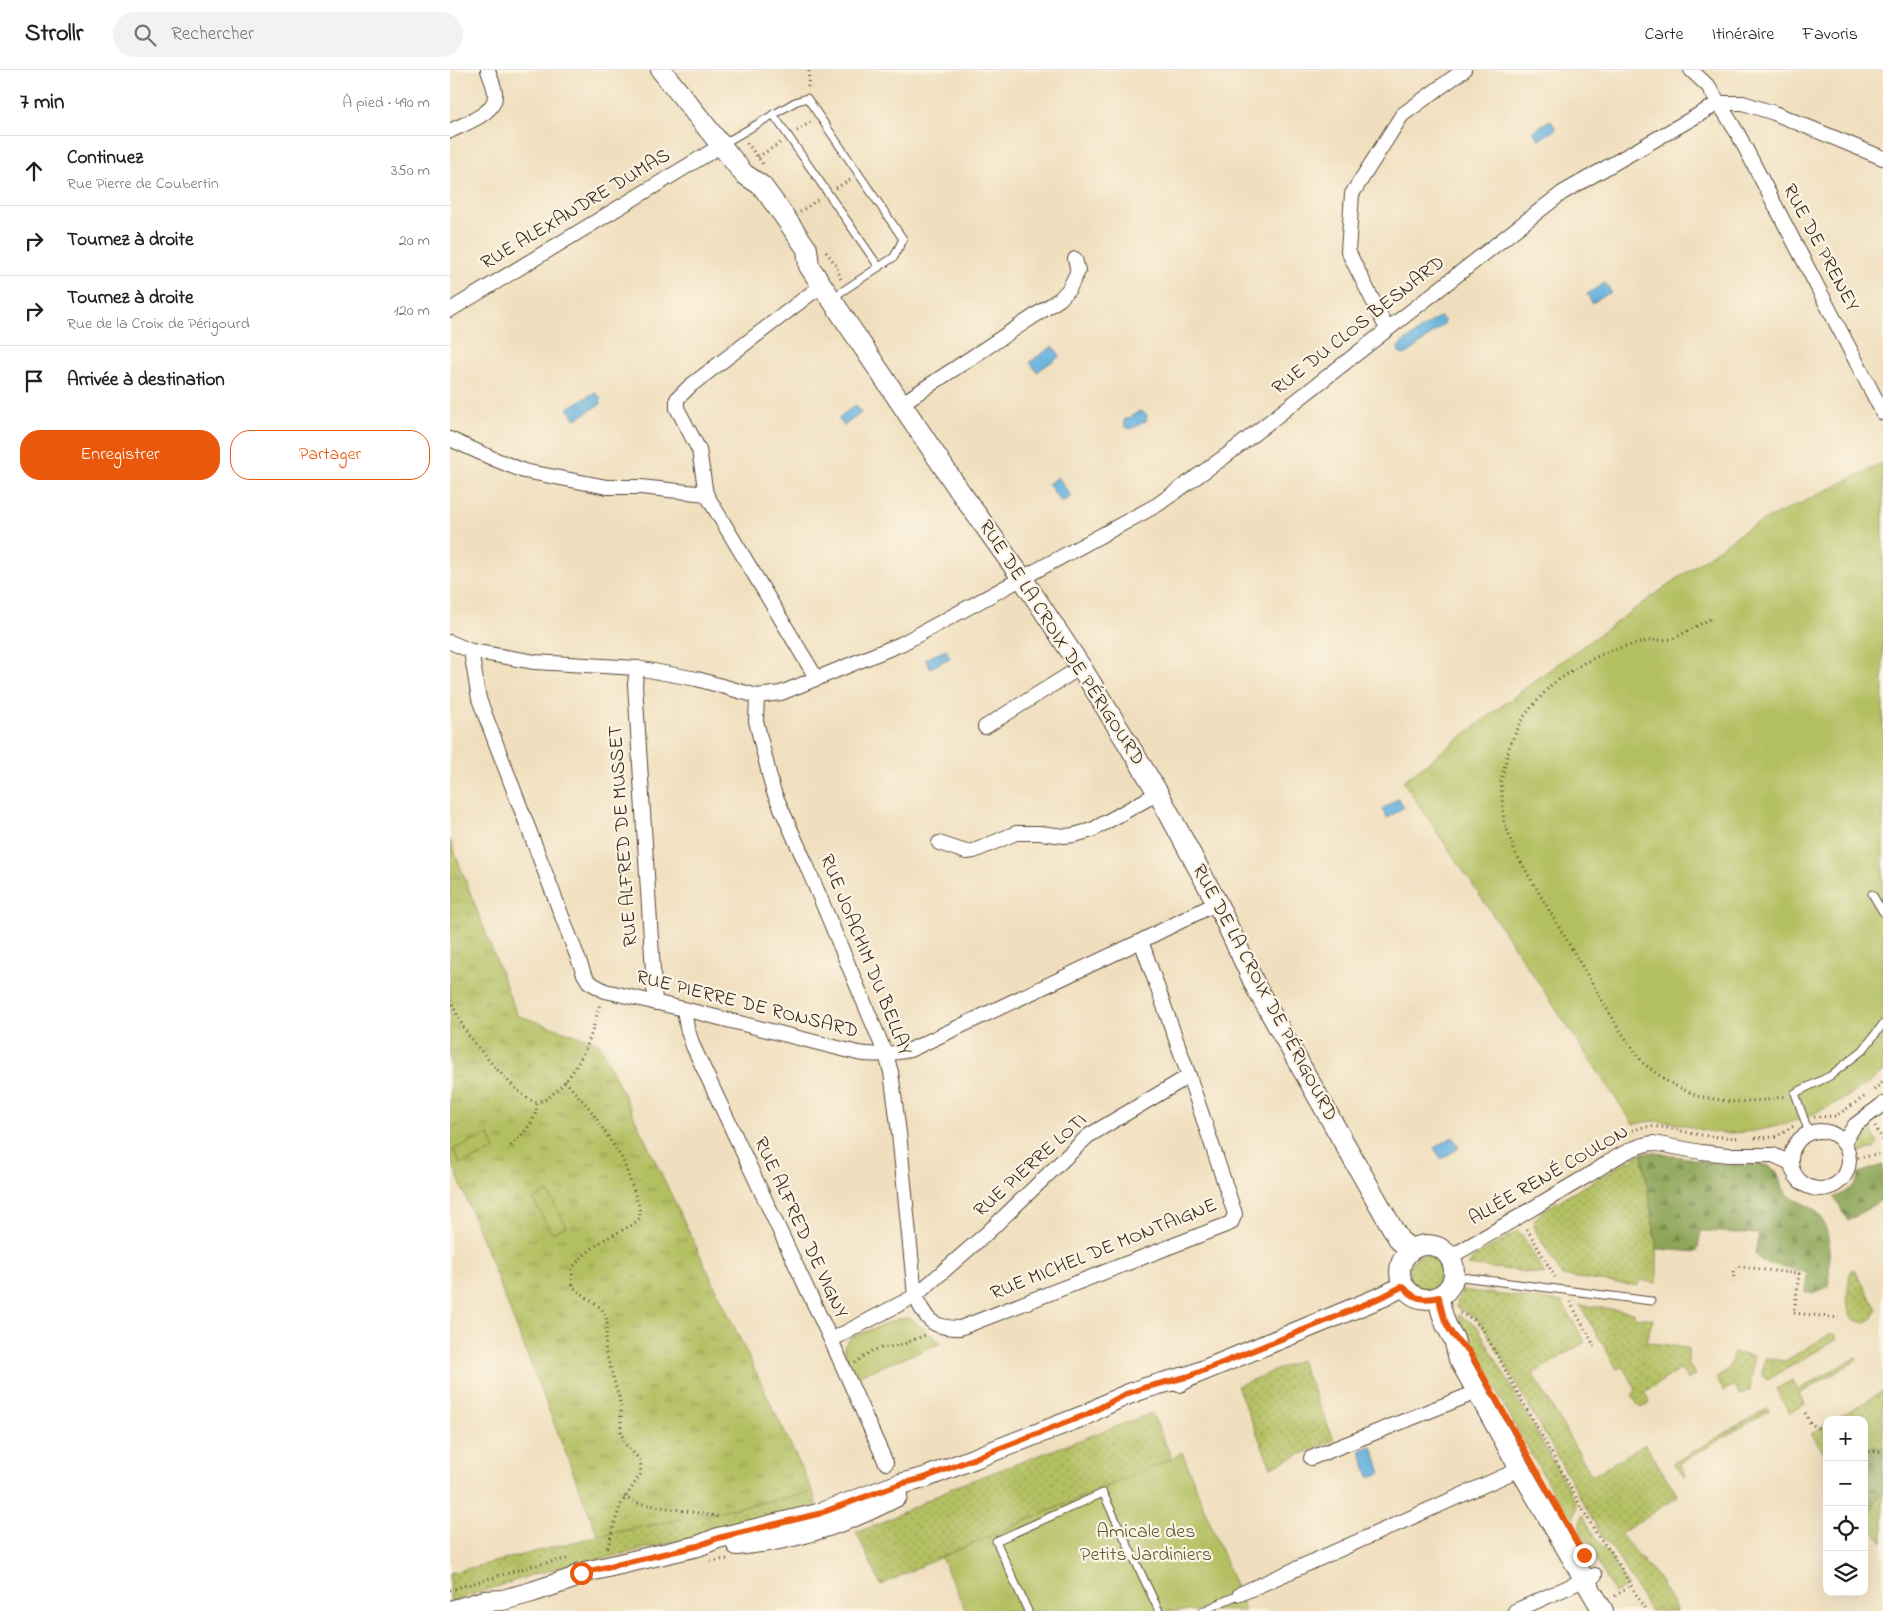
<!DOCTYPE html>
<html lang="fr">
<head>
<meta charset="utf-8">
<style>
	:root { --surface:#fff; --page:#f2f2f2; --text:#202124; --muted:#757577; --line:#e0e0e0; --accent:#ea580c }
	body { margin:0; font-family:"Indie Flower",sans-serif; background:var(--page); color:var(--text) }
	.controls { position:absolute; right:15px; bottom:15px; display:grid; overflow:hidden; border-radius:10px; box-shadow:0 5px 20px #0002 }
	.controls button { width:45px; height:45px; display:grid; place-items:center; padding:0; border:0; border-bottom:1px solid var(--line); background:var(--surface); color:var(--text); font:25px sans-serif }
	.stop { position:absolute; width:15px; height:15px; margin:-11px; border:4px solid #ea580c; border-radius:50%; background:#fff }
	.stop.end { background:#ea580c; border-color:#fff; box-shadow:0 1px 5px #0008 }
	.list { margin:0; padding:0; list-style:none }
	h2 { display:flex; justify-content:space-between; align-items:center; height:65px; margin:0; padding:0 20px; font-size:21px }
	h2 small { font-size:16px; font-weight:400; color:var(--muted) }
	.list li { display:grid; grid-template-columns:32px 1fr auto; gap:15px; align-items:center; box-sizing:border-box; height:70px; padding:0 20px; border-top:1px solid var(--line) }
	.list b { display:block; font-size:19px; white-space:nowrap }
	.list p { margin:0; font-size:16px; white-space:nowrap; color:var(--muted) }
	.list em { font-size:16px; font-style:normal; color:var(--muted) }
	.actions { display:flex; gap:10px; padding:15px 20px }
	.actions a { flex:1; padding:11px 0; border:1px solid var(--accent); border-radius:20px; text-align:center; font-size:18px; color:var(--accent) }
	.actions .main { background:var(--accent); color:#fff }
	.icon { flex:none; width:28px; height:28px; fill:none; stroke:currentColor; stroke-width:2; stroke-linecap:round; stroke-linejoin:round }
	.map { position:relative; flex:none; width:1433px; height:1541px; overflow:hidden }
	header { display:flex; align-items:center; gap:30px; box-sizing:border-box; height:70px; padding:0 25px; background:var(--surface); border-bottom:1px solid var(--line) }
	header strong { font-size:24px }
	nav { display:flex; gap:28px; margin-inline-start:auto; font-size:18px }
	.search { width:350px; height:45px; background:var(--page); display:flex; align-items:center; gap:12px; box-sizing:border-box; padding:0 18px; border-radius:28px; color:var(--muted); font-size:19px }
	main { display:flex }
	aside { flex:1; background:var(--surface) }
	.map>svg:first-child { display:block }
</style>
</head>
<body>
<header>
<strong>Strollr</strong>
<div class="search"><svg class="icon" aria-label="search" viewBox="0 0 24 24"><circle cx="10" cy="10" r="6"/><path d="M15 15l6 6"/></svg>Rechercher</div>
<nav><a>Carte</a><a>Itinéraire</a><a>Favoris</a></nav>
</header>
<main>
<aside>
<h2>7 min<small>À pied · 490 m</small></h2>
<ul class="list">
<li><svg class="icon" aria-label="ahead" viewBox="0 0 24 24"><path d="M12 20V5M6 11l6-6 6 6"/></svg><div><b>Continuez</b><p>Rue Pierre de Coubertin</p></div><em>350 m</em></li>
<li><svg class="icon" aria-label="right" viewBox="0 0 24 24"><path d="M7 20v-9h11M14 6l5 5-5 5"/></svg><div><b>Tournez à droite</b></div><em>20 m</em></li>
<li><svg class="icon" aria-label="right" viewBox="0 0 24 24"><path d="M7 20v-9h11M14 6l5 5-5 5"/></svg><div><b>Tournez à droite</b><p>Rue de la Croix de Périgourd</p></div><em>120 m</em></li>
<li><svg class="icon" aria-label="arrive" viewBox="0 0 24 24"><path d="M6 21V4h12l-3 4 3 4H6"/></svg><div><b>Arrivée à destination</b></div></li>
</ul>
<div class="actions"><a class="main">Enregistrer</a><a>Partager</a></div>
</aside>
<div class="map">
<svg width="1433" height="1541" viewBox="0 0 1433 1541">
	<defs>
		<pattern id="grass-dots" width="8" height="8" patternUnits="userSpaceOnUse" patternTransform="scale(1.25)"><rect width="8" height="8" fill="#b3c062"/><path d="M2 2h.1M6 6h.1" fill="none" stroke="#939c50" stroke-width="1.8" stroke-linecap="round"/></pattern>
		<pattern id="forest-firs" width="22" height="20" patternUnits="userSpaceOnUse" patternTransform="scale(1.25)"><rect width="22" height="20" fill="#8ea658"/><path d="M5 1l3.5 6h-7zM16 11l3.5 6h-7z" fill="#758748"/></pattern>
		<pattern id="park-tufts" width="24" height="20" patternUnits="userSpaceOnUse" patternTransform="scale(1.25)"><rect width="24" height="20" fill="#b3c062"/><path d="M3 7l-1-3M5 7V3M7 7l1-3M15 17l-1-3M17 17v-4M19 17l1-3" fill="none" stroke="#939c50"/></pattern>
	</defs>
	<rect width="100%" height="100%" fill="#fcf5e5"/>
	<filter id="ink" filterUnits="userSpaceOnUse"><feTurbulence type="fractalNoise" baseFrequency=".02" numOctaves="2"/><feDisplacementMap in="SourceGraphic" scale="10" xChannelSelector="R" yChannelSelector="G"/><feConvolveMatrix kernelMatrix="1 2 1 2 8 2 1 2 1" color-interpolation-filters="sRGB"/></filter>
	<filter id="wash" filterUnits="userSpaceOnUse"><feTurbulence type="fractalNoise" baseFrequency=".0096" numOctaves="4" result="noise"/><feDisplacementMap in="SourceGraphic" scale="20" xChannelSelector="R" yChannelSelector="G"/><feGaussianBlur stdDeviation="1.12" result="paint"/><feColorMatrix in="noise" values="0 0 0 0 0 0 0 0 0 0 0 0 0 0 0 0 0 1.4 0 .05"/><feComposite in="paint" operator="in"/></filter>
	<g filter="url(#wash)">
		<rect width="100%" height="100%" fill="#f0dfbe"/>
		<g fill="url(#grass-dots)" stroke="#777540">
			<path d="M 1416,1055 L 1420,1057 L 1428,1074 L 1424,1078 L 1411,1082 L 1407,1080 C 1408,1070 1410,1063 1416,1055 Z"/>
			<path d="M 1192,1083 L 1207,1179 L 1207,1213 L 1189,1210 L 1188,1216 L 1112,1206 L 1084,1158 L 1085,1149 L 1092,1141 Z"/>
			<path d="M 1068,1161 L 1072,1165 L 1095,1204 L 1018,1195 L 1024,1187 Z"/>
			<circle cx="976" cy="1202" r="17"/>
			<path d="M 1404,1199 L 1427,1239 L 1423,1248 L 1416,1252 C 1389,1255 1399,1217 1400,1201 Z"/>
			<path d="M 1012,1220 L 1112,1232 L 1135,1272 L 1083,1304 L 1142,1406 L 1195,1374 L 1228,1426 L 1170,1464 L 1209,1509 L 1227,1541 L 1200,1541 L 1165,1482 L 1153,1468 L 1037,1262 L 1026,1248 L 1006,1237 Z"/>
			<path d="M 1130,1235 L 1184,1242 L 1184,1247 L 1203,1249 L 1196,1272 L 1238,1278 L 1238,1292 L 1245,1305 L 1238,1310 L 1231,1299 L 1194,1322 L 1200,1331 L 1199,1334 L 1193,1337 L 1189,1337 L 1182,1325 L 1186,1320 L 1173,1297 L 1167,1299 Z"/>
			<path d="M 1008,1245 L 1027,1256 L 1127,1434 L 1124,1447 L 1120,1453 L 1023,1280 L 1005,1253 L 1009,1251 Z"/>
			<path d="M 1381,1263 L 1386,1265 L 1386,1270 L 1319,1309 L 1315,1309 L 1312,1305 L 1315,1288 L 1335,1291 Z"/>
			<path d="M 1283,1283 L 1304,1286 L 1300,1320 L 1290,1325 L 1284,1315 L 1274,1321 L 1266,1308 C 1277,1302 1281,1297 1283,1283 Z"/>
			<path d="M 1406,1287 L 1407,1290 L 1349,1324 L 1355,1334 L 1340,1343 L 1326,1319 L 1342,1310 L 1348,1320 Z"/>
			<path d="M 850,1290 L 884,1370 L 821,1397 L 787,1316 Z"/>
			<path d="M 1433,1321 L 1433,1473 L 1414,1444 L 1414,1350 L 1384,1350 Z"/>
			<path d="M 1318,1338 L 1319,1341 L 1230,1393 L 1236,1405 L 1235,1406 L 1222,1394 Z"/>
			<path d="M 702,1343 L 722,1389 L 491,1487 L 431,1515 L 406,1462 L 427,1455 L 504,1417 Z"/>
			<path d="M 1377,1354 L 1377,1387 L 1361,1364 Z"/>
			<path d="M 363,1422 L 368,1439 L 85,1504 L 0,1532 L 0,1503 L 148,1466 Z"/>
			<path d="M 1133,1445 L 1145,1468 L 1159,1484 L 1178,1516 L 1165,1523 L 1141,1481 L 1144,1479 L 1139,1470 L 1136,1472 C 1130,1462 1127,1456 1133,1445 Z"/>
		</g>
		<g fill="url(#forest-firs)" stroke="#64683b">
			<path d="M 1201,1082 L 1277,1095 L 1317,1095 L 1327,1102 C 1333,1123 1337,1126 1356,1135 C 1359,1137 1364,1138 1366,1141 C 1383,1156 1379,1195 1379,1216 L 1363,1224 L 1355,1222 L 1357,1203 L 1312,1192 L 1305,1183 L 1309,1164 L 1251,1161 L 1247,1182 L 1207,1179 L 1192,1083 Z"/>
			<path d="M 1433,1095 L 1433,1129 L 1398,1151 L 1384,1127 C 1397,1123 1407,1117 1409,1103 Z"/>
			<path d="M 1422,1376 L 1433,1378 L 1433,1422 L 1414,1449 L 1414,1392 L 1417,1392 Z"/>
		</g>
		<path fill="url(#park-tufts)" stroke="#777540" d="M 0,770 L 67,945 L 149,973 L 363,1422 L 148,1466 L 0,1087 Z"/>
		<g fill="#b3c062" stroke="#777540">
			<path d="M 1433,393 L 1433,1002 C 1392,1036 1328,1064 1274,1063 C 1252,1063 1228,1050 1206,1051 C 1199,1051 1191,1053 1183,1054 L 953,711 L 1098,601 L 1295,460 Z"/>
			<path d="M 39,1065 L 45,1080 L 10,1094 L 4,1079 Z"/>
			<path d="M 98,1122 L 116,1156 L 102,1163 L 83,1130 Z"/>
			<path d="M 460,1248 L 491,1273 L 407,1306 L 397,1289 L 394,1277 L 400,1268 L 447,1249 Z"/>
			<path d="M 732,1382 L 795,1541 L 516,1541 L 491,1487 L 722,1389 Z"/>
		</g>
		<g fill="#65b1de" stroke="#506e7e">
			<path d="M 1100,50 L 1106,59 L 1089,70 L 1083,61 Z"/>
			<path d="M 1155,213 L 1161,222 L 1142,233 L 1137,224 Z"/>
			<path d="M 991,247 L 995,251 L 994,254 L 960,282 L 954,285 L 949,283 L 948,277 L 951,274 L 987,248 Z"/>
			<path d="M 603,276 L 610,286 L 587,302 L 580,292 Z"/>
			<path d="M 144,323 L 150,326 L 151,334 L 126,349 L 118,338 Z"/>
			<path d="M 406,335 L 411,343 L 394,356 L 388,348 Z"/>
			<path d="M 690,341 L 697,345 L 696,351 L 681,359 L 675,357 L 674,350 Z"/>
			<path d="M 608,407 L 621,426 L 612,433 L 598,414 Z"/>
			<path d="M 496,580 L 500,588 L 480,598 L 475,589 Z"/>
			<path d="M 948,728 L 954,737 L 938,748 L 932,740 Z"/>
			<path d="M 1003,1067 L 1009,1078 L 991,1089 L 984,1078 Z"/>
			<path d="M 922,1376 L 931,1403 L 919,1407 L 910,1380 Z"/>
		</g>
	</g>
	<g filter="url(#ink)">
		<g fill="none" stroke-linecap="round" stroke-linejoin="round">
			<g stroke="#564536" stroke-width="9">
				<g id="lane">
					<path d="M 323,44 L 429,197"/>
					<path d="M 273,74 L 345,32 L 357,28 L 453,169 L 444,187 L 382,228"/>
					<path d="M 1422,824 L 1433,842"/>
					<path d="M 1359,1063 L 1345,1023 L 1380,1006 L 1413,980 L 1433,954"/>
					<path d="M 1004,1206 L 1201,1231"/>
					<path d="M 578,1541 L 546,1471 L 653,1423 L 709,1541"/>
					<path d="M 753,1541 L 790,1524"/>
				</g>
			</g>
			<g stroke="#564536" stroke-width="16">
				<g id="street">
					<path d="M 1241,0 L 1259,17 L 1288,64 L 1433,343"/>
					<path d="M 0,61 C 15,53 47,44 45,23 C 44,15 40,7 38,0"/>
					<path d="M 0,240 L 272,75"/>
					<path d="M 937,259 L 898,181 L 902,124 L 952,45 L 1014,0"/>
					<path d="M 451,334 L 610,229 L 619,219 L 628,201 L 625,189"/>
					<path d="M 0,369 L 44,389 L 74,401 L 157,417 L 191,417 L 256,424 L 367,609"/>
					<path d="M 256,424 L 249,380 L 227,338 L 227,329 L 240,316 L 372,215"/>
					<path d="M 0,572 L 21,581 L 85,592 L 187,598 L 247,609 L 307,626 L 331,623 L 451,574 L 707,435 L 777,385 L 1112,123 L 1269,33 L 1293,33 L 1324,43 L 1433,88"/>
					<path d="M 21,581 L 29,629 L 134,904 L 139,912 L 155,921 L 234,939 L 408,983 C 426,986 441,984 460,980 L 691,871 L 767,833"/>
					<path d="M 187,598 L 185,614 L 205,933"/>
					<path d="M 307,626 L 306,651 L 323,720 L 356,794 L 436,985 L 441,1002 L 449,1063 L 465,1226 C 477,1251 482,1258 510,1258 L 781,1153 L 785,1144 L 739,1006"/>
					<path d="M 535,657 L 631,597"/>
					<path d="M 489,773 L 516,782 L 524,781 L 566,763 L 589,763 L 615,766 L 624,765 L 642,760 L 708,723"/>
					<path d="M 234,939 L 237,958 L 243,976 L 381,1270 L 436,1393"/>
					<circle cx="1370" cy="1090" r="29"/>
					<path d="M 1393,1073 L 1405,1055 L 1433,1034"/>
					<path d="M 998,1185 L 1007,1183 C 1051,1158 1094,1131 1137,1106 C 1157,1094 1179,1076 1203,1073 L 1251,1082 L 1278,1085 L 1323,1085 L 1341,1093"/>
					<path d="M 381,1270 L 465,1226 L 537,1163 L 638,1066 L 739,1006 L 691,871"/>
					<path d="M 861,1388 L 1027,1322"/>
					<path d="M 790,1524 L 1070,1399"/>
					<path d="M 1065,1541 L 1145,1505"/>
				</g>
			</g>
			<g stroke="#564536" stroke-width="22">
				<g id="secondary">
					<path d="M 211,0 L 294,104 L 312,116 L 334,146 L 357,179 L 359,196 L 511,423 L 572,508 L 631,597 L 708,723 L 767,833 L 807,919 L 944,1161 L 950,1171 L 961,1179"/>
					<circle cx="977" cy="1202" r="27"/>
					<path d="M 989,1227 L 991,1240 L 996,1255 L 1004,1269 L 1009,1289 L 1070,1399 L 1153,1541"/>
					<path d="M 729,1312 L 740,1306 L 934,1226 L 953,1216"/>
					<path d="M 287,1475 C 344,1470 397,1453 447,1426"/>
					<path d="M 0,1541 L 34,1531 L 53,1530 L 82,1522 L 121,1509 L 131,1503 L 248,1476 L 268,1468 L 368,1444 L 450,1414 L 474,1408 L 638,1344 C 674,1323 699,1316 740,1306"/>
				</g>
			</g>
			<g stroke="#564536" stroke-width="3" stroke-dasharray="1 4" stroke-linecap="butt">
				<path d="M 358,17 L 359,0"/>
				<path d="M 347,61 L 361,52"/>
				<path d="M 297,73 L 313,94"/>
				<path d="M 308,87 L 330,73"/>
				<path d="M 386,118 L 400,110"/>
				<path d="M 350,142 L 370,128"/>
				<path d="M 376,182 L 386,195 L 391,210"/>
				<path d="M 1260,549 L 1223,569 L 1197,571 L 1161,580 L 1132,594 L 1101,615 L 1075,645 L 1060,674 L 1051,711 L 1054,751 L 1065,782 L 1167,956 L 1193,993 L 1218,1012 L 1247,1026 L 1281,1032 L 1317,1030 L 1335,1026"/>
				<path d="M 0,930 C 5,940 10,951 15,960 C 24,974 72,1032 87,1032 C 96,1031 103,1024 109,1018 C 133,994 142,965 150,933"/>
				<path d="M 115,1011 L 140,1039 L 173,1090 L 189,1136 L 190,1148 C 181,1157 170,1161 159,1167 C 145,1175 132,1186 122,1198 L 123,1217 L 151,1238 L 156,1245 L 157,1254 L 155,1280 L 169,1327 L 171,1338 L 171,1361 L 175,1374 L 190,1390 L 191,1397 L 190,1405 L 170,1436 L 157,1479"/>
				<path d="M 1424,1020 L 1433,1012"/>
				<path d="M 1364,1047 L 1386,1046 L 1417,1025"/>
				<path d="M 1425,1056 L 1433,1070"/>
				<path d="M 1178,1063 C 1199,1050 1223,1060 1246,1064 C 1260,1067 1275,1067 1289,1068"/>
				<path d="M 1305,1068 L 1326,1067 L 1345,1055"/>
				<path d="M 61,1076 C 74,1062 87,1052 87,1032"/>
				<path d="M 1398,1089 L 1433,1084"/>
				<path d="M 1077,1159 L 1105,1207"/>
				<path d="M 1283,1212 L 1285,1196 L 1349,1204 L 1344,1243 L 1389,1248"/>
				<path d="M 1120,1232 L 1145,1277"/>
				<path d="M 1010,1243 L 1023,1249 L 1033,1260 L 1147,1465 L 1162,1483 L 1196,1541"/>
				<path d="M 405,1293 L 423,1280 L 454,1274 L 475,1265"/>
				<path d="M 1355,1343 L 1360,1353 L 1377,1364"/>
				<path d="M 1414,1382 L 1433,1381"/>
				<path d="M 174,1427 L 187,1433 L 266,1446 L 270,1450"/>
				<path d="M 261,1491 L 277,1489"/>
				<path d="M 0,1520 L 82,1496 L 120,1488"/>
				<path d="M 1165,1526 L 1181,1516"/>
			</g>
			<use href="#lane" stroke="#fff" stroke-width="7"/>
			<use href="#street" stroke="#fff" stroke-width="14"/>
			<use href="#secondary" stroke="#fff" stroke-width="20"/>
		</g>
	</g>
	<g fill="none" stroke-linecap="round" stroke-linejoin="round" filter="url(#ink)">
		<path stroke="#ea580c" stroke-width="6" d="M 131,1503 L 248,1476 L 268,1468 L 368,1444 L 450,1414 L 474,1408 L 638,1344 L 676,1324 L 693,1318 L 740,1306 L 878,1250 L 934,1226 L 953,1216 C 963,1229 973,1231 989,1227 C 993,1252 999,1265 1019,1281 L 1134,1485"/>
	</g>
	<g text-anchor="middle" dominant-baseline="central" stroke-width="4.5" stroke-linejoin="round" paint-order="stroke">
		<g font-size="20" fill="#3b2a1e" stroke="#fcf5e5">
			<text transform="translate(126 140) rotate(-31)">RUE ALEXANDRE DUMAS</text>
			<text transform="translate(1370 178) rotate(62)">RUE DE PRENEY</text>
			<text transform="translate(909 256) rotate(-38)">RUE DU CLOS BESNARD</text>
			<text transform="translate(611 573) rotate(57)">RUE DE LA CROIX DE PÉRIGOURD</text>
			<text transform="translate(174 766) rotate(-94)">RUE ALFRED DE MUSSET</text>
			<text transform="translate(415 885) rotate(68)">RUE JOACHIM DU BELLAY</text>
			<text transform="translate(814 923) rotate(62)">RUE DE LA CROIX DE PÉRIGOURD</text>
			<text transform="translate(297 935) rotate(14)">RUE PIERRE DE RONSARD</text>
			<text transform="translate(581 1096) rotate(-42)">RUE PIERRE LOTI</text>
			<text transform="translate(1099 1106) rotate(-30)">ALLÉE RENÉ COULON</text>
			<text transform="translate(350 1158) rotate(65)">RUE ALFRED DE VIGNY</text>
			<text transform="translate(654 1180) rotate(-22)">RUE MICHEL DE MONTAIGNE</text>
		</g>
		<g font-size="20" fill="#5f5732" stroke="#fcf5e5">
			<text x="696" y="1462">Amicale des<tspan x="696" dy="23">Petits Jardiniers</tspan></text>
		</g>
	</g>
</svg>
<div class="controls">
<button>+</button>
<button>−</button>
<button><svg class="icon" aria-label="locate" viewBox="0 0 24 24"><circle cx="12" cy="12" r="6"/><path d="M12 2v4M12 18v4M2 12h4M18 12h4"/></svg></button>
<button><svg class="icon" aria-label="layers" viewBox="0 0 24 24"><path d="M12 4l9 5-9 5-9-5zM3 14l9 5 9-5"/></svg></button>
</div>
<div class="stop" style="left:131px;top:1503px"></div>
<div class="stop end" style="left:1134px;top:1485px"></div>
</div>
</main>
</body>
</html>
